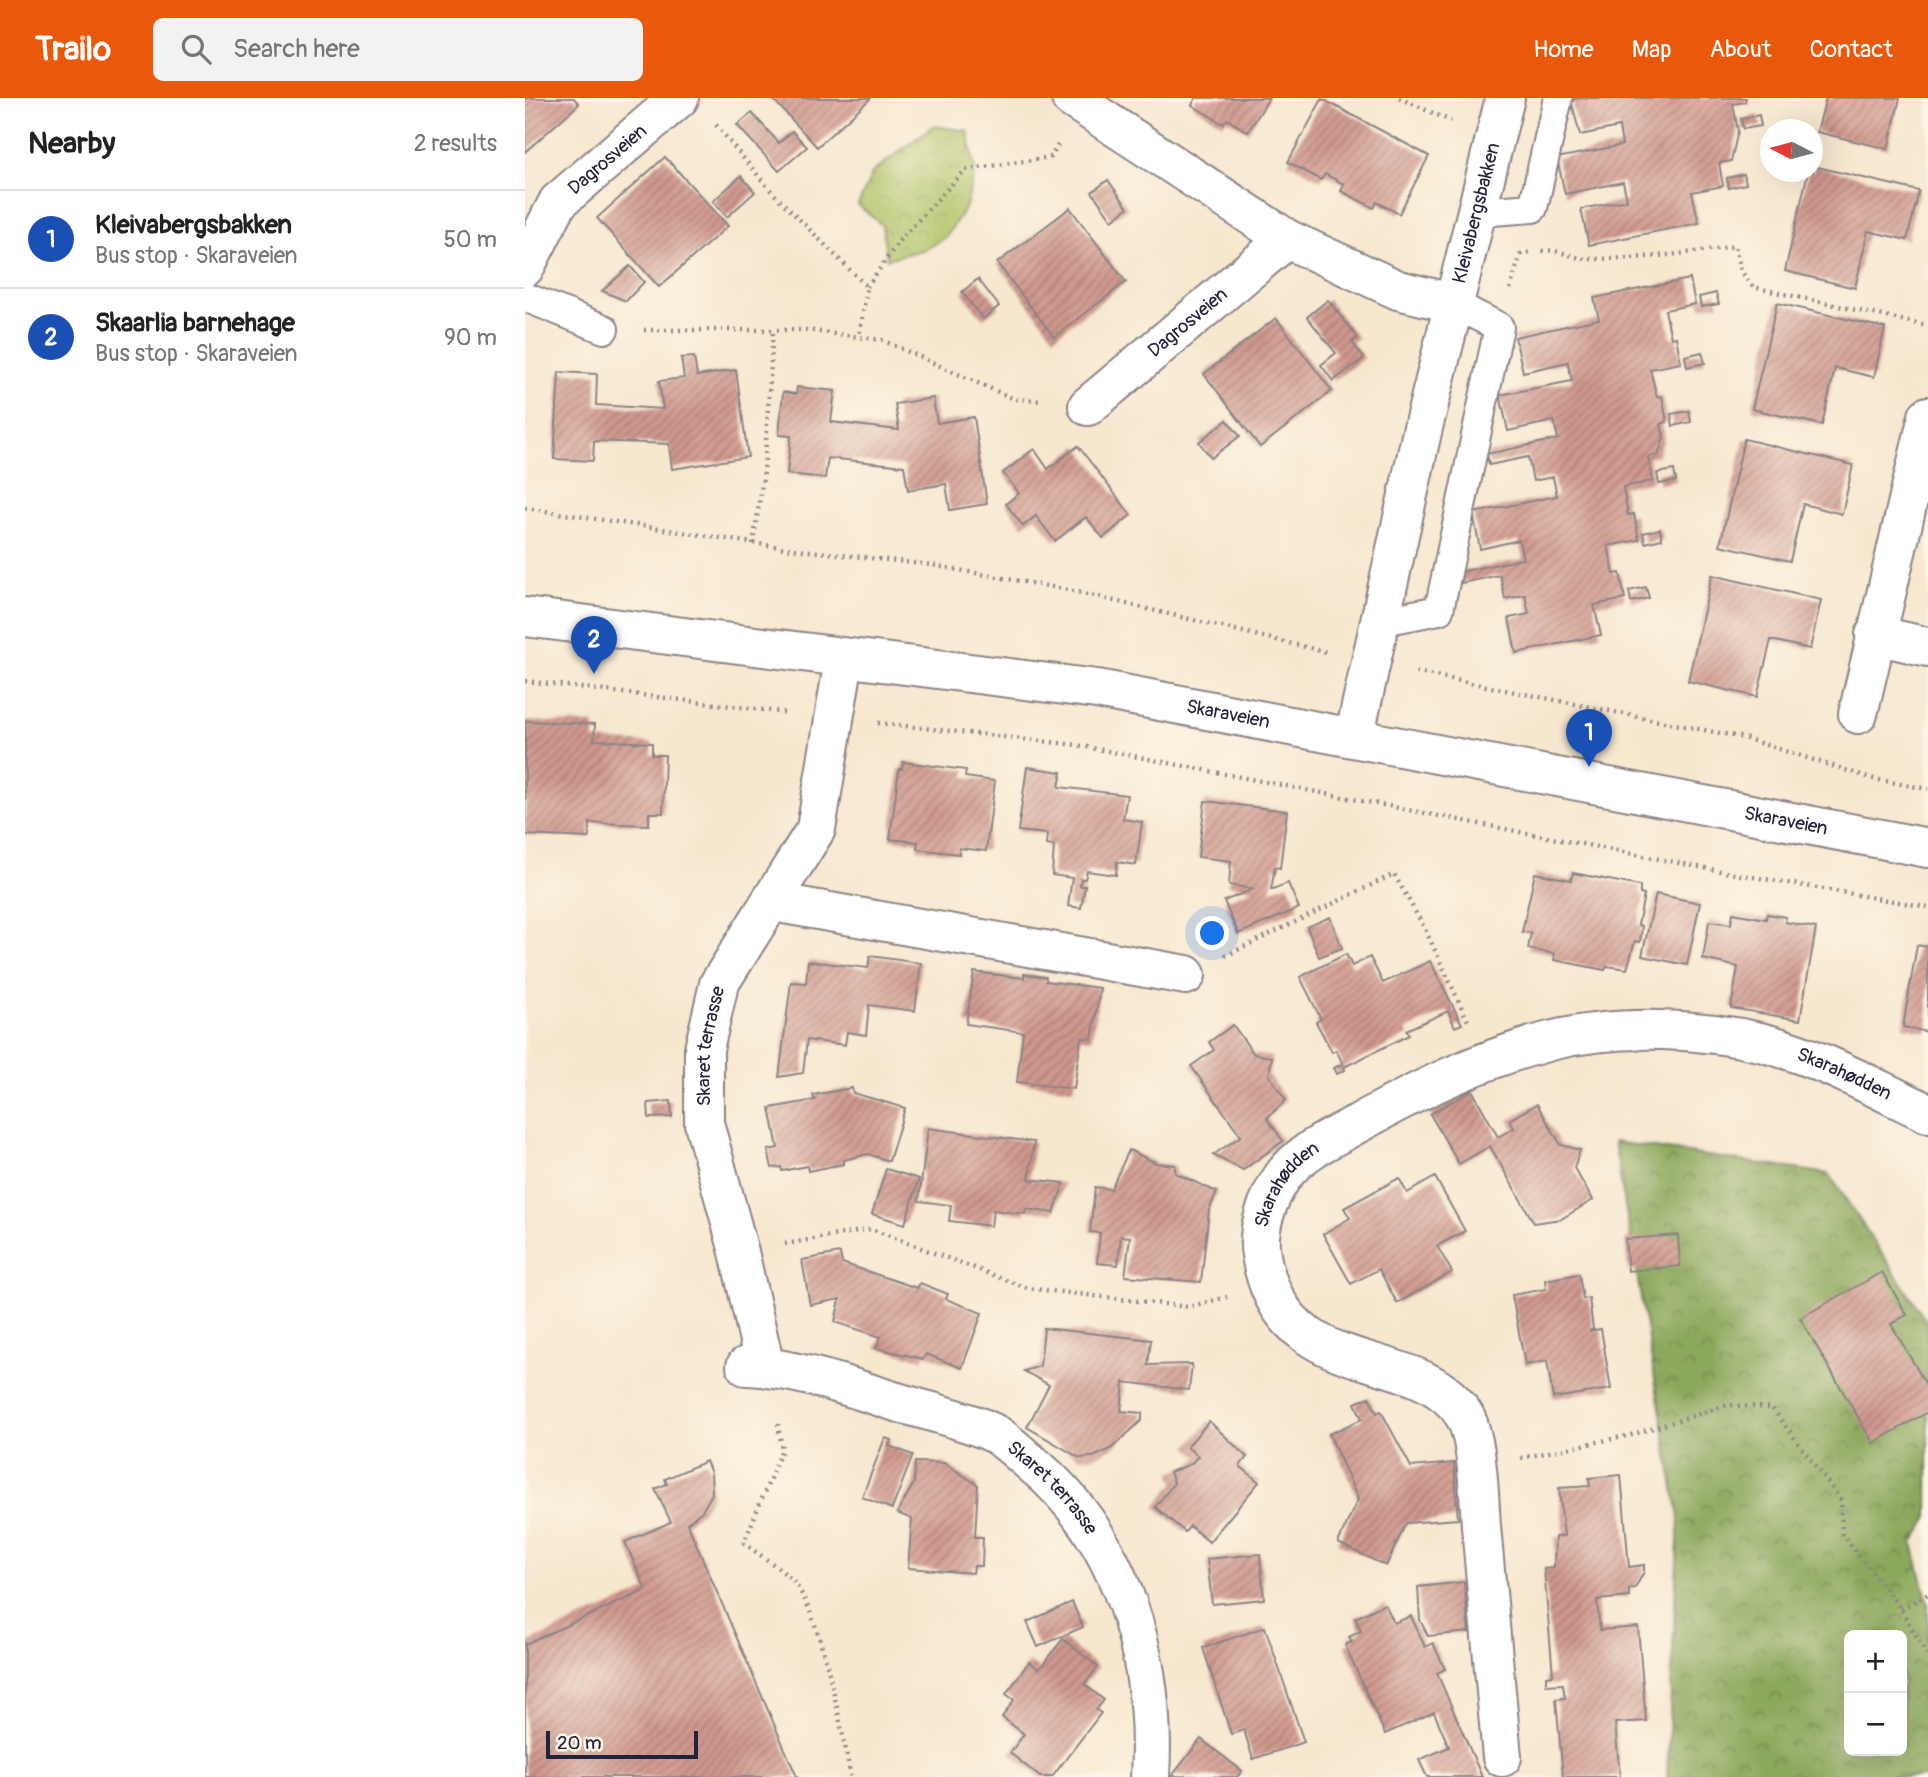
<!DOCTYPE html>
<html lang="en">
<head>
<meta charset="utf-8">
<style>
	:root { --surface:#fff; --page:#f2f2f2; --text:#222; --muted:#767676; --line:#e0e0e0; --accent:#ea580c }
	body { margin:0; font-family:Pangolin,sans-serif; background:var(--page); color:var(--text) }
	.controls { position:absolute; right:21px; bottom:21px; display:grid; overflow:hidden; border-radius:10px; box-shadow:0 7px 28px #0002 }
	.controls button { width:63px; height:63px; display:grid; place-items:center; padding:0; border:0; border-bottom:2px solid var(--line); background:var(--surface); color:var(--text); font:35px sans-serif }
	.compass { position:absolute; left:1235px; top:21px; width:63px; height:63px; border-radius:50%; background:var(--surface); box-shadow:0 7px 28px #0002; rotate:276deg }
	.scale { position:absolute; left:21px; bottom:18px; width:152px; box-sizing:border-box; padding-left:7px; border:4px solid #22223b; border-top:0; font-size:19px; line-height:24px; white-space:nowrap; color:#22223b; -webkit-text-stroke:5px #fcf5e5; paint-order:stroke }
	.you { position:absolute; left:688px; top:836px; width:24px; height:24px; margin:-18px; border:5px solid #fff; border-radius:50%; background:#1a73e8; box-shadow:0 0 0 10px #1a73e833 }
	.badge { display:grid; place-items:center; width:46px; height:46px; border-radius:50%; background:var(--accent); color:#fff; font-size:23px; font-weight:700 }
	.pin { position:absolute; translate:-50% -58px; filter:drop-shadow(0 2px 4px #0008) }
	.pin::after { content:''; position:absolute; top:37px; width:24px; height:21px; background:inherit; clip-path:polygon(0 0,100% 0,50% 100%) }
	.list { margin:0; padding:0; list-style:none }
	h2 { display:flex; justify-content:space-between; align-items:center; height:91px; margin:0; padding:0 28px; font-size:30px }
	h2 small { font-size:23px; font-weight:400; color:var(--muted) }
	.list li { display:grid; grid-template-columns:46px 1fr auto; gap:21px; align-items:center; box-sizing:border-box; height:98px; padding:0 28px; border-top:2px solid var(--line) }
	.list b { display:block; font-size:26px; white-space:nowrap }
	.list p { margin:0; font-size:23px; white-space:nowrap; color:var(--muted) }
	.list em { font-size:23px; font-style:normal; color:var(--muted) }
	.icon { flex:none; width:38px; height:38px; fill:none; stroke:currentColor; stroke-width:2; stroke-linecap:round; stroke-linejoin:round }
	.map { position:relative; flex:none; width:1403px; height:1679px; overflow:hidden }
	header { display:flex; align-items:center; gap:42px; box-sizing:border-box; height:98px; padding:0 35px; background:var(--accent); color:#fff }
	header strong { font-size:33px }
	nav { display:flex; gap:38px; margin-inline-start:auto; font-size:24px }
	.search { width:490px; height:63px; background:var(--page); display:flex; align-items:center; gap:18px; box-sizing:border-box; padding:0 24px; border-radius:10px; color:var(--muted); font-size:26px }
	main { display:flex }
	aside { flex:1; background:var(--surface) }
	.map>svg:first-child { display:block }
</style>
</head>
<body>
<header>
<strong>Trailo</strong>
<div class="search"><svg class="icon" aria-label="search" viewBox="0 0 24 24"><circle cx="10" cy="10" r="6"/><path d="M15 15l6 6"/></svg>Search here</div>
<nav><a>Home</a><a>Map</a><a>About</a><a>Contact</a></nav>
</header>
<main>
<aside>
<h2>Nearby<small>2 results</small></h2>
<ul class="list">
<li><span class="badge" style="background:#1a4fb4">1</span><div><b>Kleivabergsbakken</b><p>Bus stop · Skaraveien</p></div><em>50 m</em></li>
<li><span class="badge" style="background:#1a4fb4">2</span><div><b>Skaarlia barnehage</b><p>Bus stop · Skaraveien</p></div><em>90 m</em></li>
</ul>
</aside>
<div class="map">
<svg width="1403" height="1679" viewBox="0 0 1403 1679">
	<defs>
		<pattern id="forest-crowns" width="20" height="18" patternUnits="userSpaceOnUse" patternTransform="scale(1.75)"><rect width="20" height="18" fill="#8ca85b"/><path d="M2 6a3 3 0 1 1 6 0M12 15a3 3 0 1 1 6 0" fill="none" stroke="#72884c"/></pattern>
		<pattern id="park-crowns" width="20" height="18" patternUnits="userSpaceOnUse" patternTransform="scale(1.75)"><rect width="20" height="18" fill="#b0c266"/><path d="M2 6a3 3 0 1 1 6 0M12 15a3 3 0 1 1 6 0" fill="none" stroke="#97a659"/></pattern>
		<pattern id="building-hatch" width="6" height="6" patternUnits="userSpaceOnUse" patternTransform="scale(1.75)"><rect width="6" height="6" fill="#d0988d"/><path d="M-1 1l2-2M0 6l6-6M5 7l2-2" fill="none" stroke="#a87c74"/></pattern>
	</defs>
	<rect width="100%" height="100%" fill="#fcf5e5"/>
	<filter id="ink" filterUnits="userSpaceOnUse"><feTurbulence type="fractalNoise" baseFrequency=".0143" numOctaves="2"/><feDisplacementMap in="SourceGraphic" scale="14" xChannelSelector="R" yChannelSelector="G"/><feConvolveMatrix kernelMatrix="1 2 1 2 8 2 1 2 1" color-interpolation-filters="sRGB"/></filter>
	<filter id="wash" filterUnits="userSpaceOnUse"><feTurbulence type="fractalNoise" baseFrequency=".00686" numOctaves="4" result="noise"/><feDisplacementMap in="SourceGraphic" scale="28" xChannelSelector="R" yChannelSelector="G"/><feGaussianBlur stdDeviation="1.57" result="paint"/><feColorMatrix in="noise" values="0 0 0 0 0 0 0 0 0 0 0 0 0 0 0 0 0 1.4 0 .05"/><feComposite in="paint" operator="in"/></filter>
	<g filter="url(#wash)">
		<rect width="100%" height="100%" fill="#f7e7cf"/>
		<path fill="url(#forest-crowns)" stroke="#57654b" stroke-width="2" fill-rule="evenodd" d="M 1089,1044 L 1304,1076 L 1403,1225 L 1403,1421 L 1388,1445 L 1403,1506 L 1403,1679 L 1142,1679 L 1154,1420 ZM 1324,1537 L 1377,1537 L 1377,1653 L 1324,1653 Z"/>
		<path fill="url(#park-crowns)" stroke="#697250" stroke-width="2" d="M 408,28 L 443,33 L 450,73 L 441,108 L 421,139 L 401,151 L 362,161 L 357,127 L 333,107 L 348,74 Z"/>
		<g id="blocks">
			<g fill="url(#building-hatch)">
				<path d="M 0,0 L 49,0 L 54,6 L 0,54 Z"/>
				<path d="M 247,0 L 346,0 L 292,49 Z"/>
				<path d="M 671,0 L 744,0 L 723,34 L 702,21 L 698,26 L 667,7 Z"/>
				<path d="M 1055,0 L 1221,0 L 1220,4 L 1208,6 L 1213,33 L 1206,63 L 1194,65 L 1198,88 L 1167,94 L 1174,125 L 1064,147 L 1056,111 L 1102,102 L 1098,84 L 1040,96 L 1032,60 L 1097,47 L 1094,29 L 1055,37 L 1046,2 Z"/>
				<path d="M 1301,0 L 1375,0 L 1363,51 L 1292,34 Z"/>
				<path d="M 797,1 L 904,58 L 874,116 L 852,104 L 849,110 L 816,93 L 819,86 L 800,76 L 796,82 L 763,64 Z"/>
				<path d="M 227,15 L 254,45 L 267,33 L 282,49 L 254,73 L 212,27 Z"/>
				<path d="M 1234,17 L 1236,28 L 1218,31 L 1216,21 Z"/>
				<path d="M 140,59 L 203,128 L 134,189 L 72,120 Z"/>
				<path d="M 1288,68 L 1394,93 L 1382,142 L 1343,133 L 1330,190 L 1260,173 L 1283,74 L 1288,74 Z"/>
				<path d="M 1219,76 L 1221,86 L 1204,90 L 1202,80 Z"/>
				<path d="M 216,78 L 230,94 L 202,119 L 188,103 Z"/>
				<path d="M 583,82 L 603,110 L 587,122 L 567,94 Z"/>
				<path d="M 545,110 L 601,184 L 529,239 L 472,165 Z"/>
				<path d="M 105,168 L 119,184 L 101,203 L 77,193 Z"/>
				<path d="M 453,181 L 474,208 L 458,221 L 437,194 Z"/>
				<path d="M 1165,181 L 1170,206 L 1140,212 L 1146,240 L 1151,239 L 1156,265 L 1125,271 L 1132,299 L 1137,298 L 1142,324 L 1136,326 L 1139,340 L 1133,357 L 1123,359 L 1128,383 L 1098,389 L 1103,417 L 1109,416 L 1114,442 L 1083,448 L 1089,476 L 1095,475 L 1100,501 L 1069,507 L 1076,537 L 991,555 L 984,520 L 1004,516 L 1000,497 L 980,501 L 975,477 L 936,485 L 934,474 L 998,461 L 994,442 L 955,451 L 948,415 L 1032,398 L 1028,379 L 1008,383 L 1003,359 L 964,367 L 962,356 L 1033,341 L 1029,323 L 983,333 L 975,297 L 1047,283 L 1043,264 L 998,274 L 990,239 L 1074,221 L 1069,200 Z"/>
				<path d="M 1191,195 L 1194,206 L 1176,209 L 1174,199 Z"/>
				<path d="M 803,202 L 833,240 L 827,244 L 839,260 L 808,283 L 796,267 L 811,255 L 782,219 Z"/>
				<path d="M 1252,205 L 1360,230 L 1349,279 L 1310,270 L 1297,327 L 1227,311 Z"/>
				<path d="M 751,220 L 807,293 L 735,349 L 679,276 Z"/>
				<path d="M 1177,254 L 1180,265 L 1162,269 L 1160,258 Z"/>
				<path d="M 169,259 L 172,278 L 211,272 L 223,359 L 147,371 L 144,346 L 69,343 L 68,363 L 29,361 L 34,274 L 72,276 L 71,307 L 138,311 L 134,283 L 159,280 L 156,260 Z"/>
				<path d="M 272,289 L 310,293 L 306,324 L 374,332 L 370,306 L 408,300 L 412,325 L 449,319 L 462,406 L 425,412 L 421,386 L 383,392 L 379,368 L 303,360 L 300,380 L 262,376 L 266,338 L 254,337 L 258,294 L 271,296 Z"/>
				<path d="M 1164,313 L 1166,324 L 1148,328 L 1146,316 Z"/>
				<path d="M 702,322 L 715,338 L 686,360 L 674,344 Z"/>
				<path d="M 1219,341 L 1328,367 L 1317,416 L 1278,406 L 1265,463 L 1195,447 Z"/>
				<path d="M 553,348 L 606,417 L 578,440 L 561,419 L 530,443 L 511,418 L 498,428 L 481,406 L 494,395 L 478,375 L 509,351 L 523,371 Z"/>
				<path d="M 1149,372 L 1151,383 L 1134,386 L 1132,375 Z"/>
				<path d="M 1135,431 L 1137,441 L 1120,445 L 1118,435 Z"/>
				<path d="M 1187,477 L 1296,502 L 1285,551 L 1246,542 L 1232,599 L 1163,583 Z"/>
				<path d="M 1121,489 L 1124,500 L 1106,504 L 1104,493 Z"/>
				<path d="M 0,623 L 70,626 L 69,642 L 127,645 L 127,657 L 140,657 L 138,715 L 124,715 L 124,727 L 65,725 L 64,740 L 0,737 Z"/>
				<path d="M 378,664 L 441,672 L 440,679 L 470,683 L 461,753 L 434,750 L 434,756 L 392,751 L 393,744 L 365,741 L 374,671 L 377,671 Z"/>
				<path d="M 502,669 L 537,674 L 534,689 L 602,697 L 598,721 L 617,724 L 611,767 L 592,764 L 591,777 L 562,773 L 560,781 L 556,781 L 555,788 L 560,788 L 556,810 L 543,808 L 547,780 L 527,777 L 529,748 L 521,747 L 522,736 L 493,733 Z"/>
				<path d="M 680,703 L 762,713 L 755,770 L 750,769 L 746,792 L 763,785 L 774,810 L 713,836 L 699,803 L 728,791 L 704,787 L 706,763 L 673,759 Z"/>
				<path d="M 1010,775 L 1046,782 L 1048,775 L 1115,788 L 1115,796 L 1119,797 L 1113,827 L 1117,828 L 1115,844 L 1110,843 L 1102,871 L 1082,868 L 1080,872 L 1029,862 L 1030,856 L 1003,851 L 1006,835 L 997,834 Z"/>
				<path d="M 1131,796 L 1175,805 L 1162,867 L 1117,858 Z"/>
				<path d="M 1208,815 L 1241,821 L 1242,816 L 1261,819 L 1260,824 L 1291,830 L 1275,922 L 1206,910 L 1213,869 L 1178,861 L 1184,823 L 1206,826 Z"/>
				<path d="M 805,819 L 817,850 L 794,859 L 782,829 Z"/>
				<path d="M 1392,847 L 1403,849 L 1403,934 L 1378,929 Z"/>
				<path d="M 821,856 L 827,868 L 845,859 L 858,885 L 905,863 L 937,926 L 930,929 L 923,913 L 881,932 L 884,937 L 819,969 L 820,972 L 812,976 L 809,970 L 818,966 L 811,952 L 807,954 L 791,924 L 796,921 L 775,879 Z"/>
				<path d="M 345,858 L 396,865 L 390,913 L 344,907 L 341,937 L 322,934 L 320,947 L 282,942 L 278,975 L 254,979 L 266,884 L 281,885 L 283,863 L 343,870 Z"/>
				<path d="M 449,874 L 499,880 L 499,876 L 521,879 L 521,883 L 575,890 L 567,941 L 556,940 L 549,991 L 492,984 L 498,934 L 441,926 Z"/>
				<path d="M 708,927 L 729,956 L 747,959 L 744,977 L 761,1002 L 742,1020 L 758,1043 L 718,1072 L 688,1057 L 716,1038 L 666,968 L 689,952 L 684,944 Z"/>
				<path d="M 327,990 L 328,995 L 380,1010 L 364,1063 L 343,1056 L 319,1062 L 319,1066 L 283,1073 L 282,1068 L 257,1073 L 256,1069 L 247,1070 L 243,1052 L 253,1050 L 245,1010 L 290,1002 L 288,997 Z"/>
				<path d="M 947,992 L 973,1039 L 989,1030 L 984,1022 L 1012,1006 L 1036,1047 L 1055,1052 L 1049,1070 L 1068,1102 L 1036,1121 L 1009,1125 L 965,1048 L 934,1066 L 905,1016 Z"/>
				<path d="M 146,1003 L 147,1019 L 124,1020 L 123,1005 Z"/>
				<path d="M 403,1030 L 509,1044 L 504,1081 L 539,1085 L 529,1115 L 501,1111 L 500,1116 L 468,1112 L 466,1128 L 424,1123 L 426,1107 L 394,1103 Z"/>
				<path d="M 604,1052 L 631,1065 L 650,1067 L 650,1075 L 692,1094 L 684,1112 L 676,1184 L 600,1178 L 605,1139 L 596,1138 L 593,1167 L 572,1165 L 575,1135 L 565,1134 L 570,1089 L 586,1091 Z"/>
				<path d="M 361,1071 L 394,1081 L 380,1126 L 347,1116 Z"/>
				<path d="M 910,1079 L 940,1133 L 912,1148 L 927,1174 L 872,1205 L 854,1171 L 826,1186 L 798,1136 L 825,1120 L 819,1110 L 874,1080 L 882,1095 Z"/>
				<path d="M 1153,1137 L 1155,1168 L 1103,1173 L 1100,1141 Z"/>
				<path d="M 315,1155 L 317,1165 L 392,1190 L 395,1185 L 423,1196 L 421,1201 L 457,1215 L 437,1270 L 401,1256 L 398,1261 L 351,1250 L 356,1239 L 310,1224 L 315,1201 L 285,1207 L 277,1162 Z"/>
				<path d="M 1357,1174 L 1382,1217 L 1366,1226 L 1403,1290 L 1403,1314 L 1348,1345 L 1275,1220 Z"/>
				<path d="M 1054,1176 L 1058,1201 L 1064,1200 L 1068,1231 L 1064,1233 L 1076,1231 L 1086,1291 L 1028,1300 L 1022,1263 L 1000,1267 L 987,1197 L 1021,1191 L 1020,1182 Z"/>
				<path d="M 519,1230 L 626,1242 L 623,1267 L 667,1266 L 664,1292 L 599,1284 L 596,1313 L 617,1315 L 617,1322 L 586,1351 L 568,1359 L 555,1360 L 502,1329 L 524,1287 L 499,1273 L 515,1268 Z"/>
				<path d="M 844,1299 L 852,1315 L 856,1313 L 886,1369 L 929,1365 L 933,1421 L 881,1425 L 861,1468 L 813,1445 L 833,1401 L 804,1336 L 837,1321 L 830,1305 Z"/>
				<path d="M 684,1323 L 722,1359 L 715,1368 L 734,1384 L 684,1444 L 665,1428 L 660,1434 L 630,1409 L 649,1385 L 645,1374 L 666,1366 L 673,1358 L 662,1349 Z"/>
				<path d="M 360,1340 L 366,1342 L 364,1348 L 388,1357 L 367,1411 L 337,1399 Z"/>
				<path d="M 181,1363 L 186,1375 L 187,1396 L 177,1413 L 162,1425 L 272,1679 L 0,1679 L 0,1546 L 121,1492 L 100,1444 L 146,1424 L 130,1391 L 142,1386 L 140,1381 Z"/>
				<path d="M 390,1364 L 419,1365 L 453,1387 L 450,1439 L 458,1439 L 457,1468 L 449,1468 L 448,1475 L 383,1470 L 387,1421 L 372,1415 L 389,1385 Z"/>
				<path d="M 1096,1377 L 1104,1469 L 1119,1467 L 1119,1474 L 1110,1490 L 1104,1491 L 1104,1499 L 1072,1502 L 1075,1532 L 1113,1529 L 1121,1623 L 1090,1625 L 1095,1679 L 1038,1679 L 1031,1601 L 1040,1600 L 1038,1586 L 1021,1587 L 1021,1578 L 1028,1577 L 1019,1471 L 1029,1470 L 1030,1439 L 1039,1438 L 1034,1390 L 1065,1388 L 1064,1380 Z"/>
				<path d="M 735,1456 L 739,1501 L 687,1506 L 682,1461 Z"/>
				<path d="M 939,1484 L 944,1534 L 903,1538 L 895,1522 L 893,1489 Z"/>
				<path d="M 547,1504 L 558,1529 L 513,1549 L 502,1524 Z"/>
				<path d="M 860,1506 L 869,1525 L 886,1518 L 900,1549 L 908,1545 L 920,1571 L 912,1575 L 957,1679 L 902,1679 L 894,1662 L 924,1649 L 909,1614 L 860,1636 L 820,1547 L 827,1544 L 824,1539 L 836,1533 L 830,1520 Z"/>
				<path d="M 740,1529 L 779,1644 L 728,1661 L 719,1632 L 706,1636 L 678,1550 Z"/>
				<path d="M 538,1541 L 573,1569 L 559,1586 L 579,1602 L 571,1612 L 576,1615 L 527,1679 L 515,1679 L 485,1655 L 499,1636 L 477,1619 L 489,1602 L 481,1596 L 504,1564 L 514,1571 Z"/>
				<path d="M 676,1641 L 717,1673 L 712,1679 L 647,1678 Z"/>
			</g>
		</g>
	</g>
	<g filter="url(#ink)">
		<use href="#blocks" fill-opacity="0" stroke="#8c8485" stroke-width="2"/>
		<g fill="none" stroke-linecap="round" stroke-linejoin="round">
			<g stroke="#8c8485" stroke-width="32">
				<g id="service">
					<path d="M 953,114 L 1008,110 L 1033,0"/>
					<path d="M 0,199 L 79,231"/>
					<path d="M 853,524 L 914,512 L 974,229 L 927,205"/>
				</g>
			</g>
			<g stroke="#8c8485" stroke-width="42">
				<g id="minor">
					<path d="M 546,0 L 762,141 L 873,192 L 927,205"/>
					<path id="s1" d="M 0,169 L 33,104 L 154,0"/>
					<path id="s2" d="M 563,308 L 762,141"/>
					<path id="s3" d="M 0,519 L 572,591 L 1403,750"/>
					<path d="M 1350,537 L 1403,549"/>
					<path d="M 1333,616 L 1403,318"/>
					<path id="s4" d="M 829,640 L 897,334 L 980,0"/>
					<path d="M 248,804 L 661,877"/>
					<path id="s5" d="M 221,1268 C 265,1269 323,1288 365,1302 C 394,1311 447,1323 472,1337 C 483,1344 494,1355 505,1364 C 598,1439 632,1563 625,1679"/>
					<path id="s6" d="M 240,1269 L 214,1154 L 179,1025 L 179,951 L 194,886 L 291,731 L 319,561"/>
					<path id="s7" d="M 977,1659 C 970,1582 963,1505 956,1428 C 954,1400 953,1340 939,1317 C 892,1242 758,1290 736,1157 C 731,1131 743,1100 758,1078 C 776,1053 807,1040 832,1026 C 895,991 956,961 1025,943 C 1061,934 1100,931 1137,932 C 1168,933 1205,937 1235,944 C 1293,958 1349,990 1403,1015"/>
				</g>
			</g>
			<g stroke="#8c8485" stroke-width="4.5" stroke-dasharray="2 5" stroke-linecap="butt">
				<path d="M 874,0 L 926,23"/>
				<path d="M 191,27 L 247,94 L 342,189 L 334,239"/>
				<path d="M 1017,153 C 1034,150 1048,161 1064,161 C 1113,161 1162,156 1210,148 L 1216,173 L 1228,189 L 1403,228"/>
				<path d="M 995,156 L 1008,154"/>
				<path d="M 342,189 L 374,143 L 440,72 L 526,59 L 533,47"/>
				<path d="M 985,191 L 996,155"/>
				<path d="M 119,232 L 281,232 L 357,242 L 489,301 L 517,303"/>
				<path d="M 0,410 L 267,451 L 406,467 L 544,492 L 801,554"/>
				<path d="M 228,446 L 239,374 L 248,233"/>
				<path d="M 891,574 L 1219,640 L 1349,681 L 1403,691"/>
				<path d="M 0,583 L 264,615"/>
				<path d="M 353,625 L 552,647 L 1205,775 L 1403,809"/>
				<path d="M 700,858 L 869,776 L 900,831 L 943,923"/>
				<path d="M 260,1146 L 346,1131 L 502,1190 L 664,1209 L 702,1199"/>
				<path d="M 253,1326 L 257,1351 L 219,1445 C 234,1457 253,1468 267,1482 C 296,1512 317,1635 326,1679"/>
				<path d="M 996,1360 L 1106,1337 L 1203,1307 L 1247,1310 L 1316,1402 L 1317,1436 L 1376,1511 L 1403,1558"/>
				<path d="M 1376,1511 L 1403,1496"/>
			</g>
			<use href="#service" stroke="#fff" stroke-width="28"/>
			<use href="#minor" stroke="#fff" stroke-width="38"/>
		</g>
	</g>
	<g text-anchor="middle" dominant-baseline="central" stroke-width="6" stroke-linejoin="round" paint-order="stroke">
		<g font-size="19" fill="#22223b" stroke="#fcf5e5">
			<text stroke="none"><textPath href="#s1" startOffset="138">Dagrosveien</textPath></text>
			<text stroke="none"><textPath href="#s4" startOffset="539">Kleivabergsbakken</textPath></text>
			<text stroke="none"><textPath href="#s2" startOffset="130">Dagrosveien</textPath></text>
			<text stroke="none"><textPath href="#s3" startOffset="710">Skaraveien</textPath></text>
			<text stroke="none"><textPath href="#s3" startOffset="1278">Skaraveien</textPath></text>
			<text stroke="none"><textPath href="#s6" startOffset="329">Skaret terrasse</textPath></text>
			<text stroke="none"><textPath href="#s7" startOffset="1307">Skarahødden</textPath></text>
			<text stroke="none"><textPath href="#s7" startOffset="698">Skarahødden</textPath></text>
			<text stroke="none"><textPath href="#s5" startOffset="338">Skaret terrasse</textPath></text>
		</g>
	</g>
</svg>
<div class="controls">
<button>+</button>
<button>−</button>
</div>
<svg class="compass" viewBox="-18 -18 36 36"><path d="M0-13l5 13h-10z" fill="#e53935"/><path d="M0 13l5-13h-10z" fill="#767676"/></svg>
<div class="scale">20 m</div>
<div class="you"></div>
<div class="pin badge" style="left:1064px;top:669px;background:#1a4fb4">1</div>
<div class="pin badge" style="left:69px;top:576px;background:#1a4fb4">2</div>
</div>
</main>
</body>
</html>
